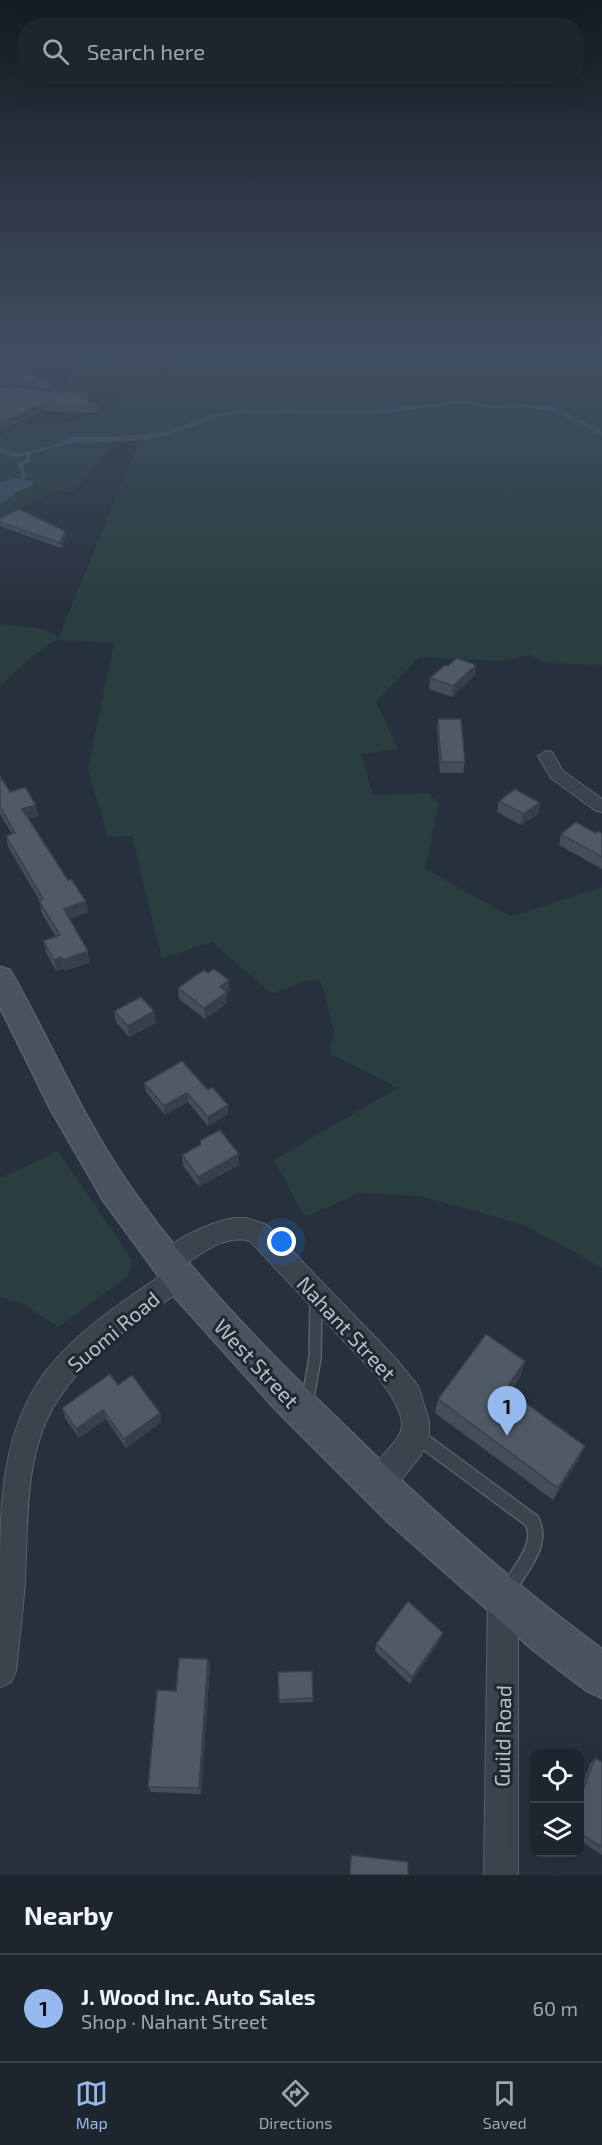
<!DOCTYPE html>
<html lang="en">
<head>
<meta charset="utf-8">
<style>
	:root { --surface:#1d252e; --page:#252d36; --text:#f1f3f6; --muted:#a0a5aa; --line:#3b424a; --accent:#95b9ee }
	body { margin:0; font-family:"Exo 2",sans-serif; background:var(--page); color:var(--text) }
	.controls { position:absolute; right:18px; bottom:18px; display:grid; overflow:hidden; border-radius:12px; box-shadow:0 6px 24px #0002 }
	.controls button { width:54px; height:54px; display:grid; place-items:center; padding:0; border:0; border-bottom:2px solid var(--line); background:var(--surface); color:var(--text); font:30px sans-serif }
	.you { position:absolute; left:282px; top:1242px; width:21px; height:21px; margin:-15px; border:4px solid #fff; border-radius:50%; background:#1a73e8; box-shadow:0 0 0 9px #1a73e833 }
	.badge { display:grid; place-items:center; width:39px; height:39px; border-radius:50%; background:var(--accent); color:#111; font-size:20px; font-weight:700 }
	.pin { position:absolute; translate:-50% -50px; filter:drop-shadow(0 2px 3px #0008) }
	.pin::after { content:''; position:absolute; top:32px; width:21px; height:18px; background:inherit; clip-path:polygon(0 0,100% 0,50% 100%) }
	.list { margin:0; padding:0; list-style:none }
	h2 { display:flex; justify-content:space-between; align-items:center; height:78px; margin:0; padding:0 24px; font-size:26px }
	h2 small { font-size:20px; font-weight:400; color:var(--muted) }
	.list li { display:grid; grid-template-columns:39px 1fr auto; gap:18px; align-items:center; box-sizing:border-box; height:108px; padding:0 24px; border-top:2px solid var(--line) }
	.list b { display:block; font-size:22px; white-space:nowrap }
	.list p { margin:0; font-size:20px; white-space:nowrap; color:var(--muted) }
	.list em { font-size:20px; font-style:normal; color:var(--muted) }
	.icon { flex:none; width:33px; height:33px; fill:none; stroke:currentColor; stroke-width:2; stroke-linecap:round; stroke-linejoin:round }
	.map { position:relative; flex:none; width:602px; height:1875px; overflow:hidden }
	.search { position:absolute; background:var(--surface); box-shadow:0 6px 24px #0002; left:18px; right:18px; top:18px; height:66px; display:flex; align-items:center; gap:15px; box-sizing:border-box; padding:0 21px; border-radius:24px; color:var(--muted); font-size:22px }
	.sheet { height:186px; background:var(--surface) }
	nav { display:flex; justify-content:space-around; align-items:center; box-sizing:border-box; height:84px; border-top:2px solid var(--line); background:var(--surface); font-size:16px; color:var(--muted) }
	nav a { display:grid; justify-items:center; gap:3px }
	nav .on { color:var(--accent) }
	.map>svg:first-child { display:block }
</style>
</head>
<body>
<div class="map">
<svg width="602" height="1875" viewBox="0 0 602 1875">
	<rect width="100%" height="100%" fill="#27313d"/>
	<g fill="#2a3e3f">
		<path d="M 66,354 L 111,354 L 111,365 L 168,372 L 175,354 L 602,354 L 602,665 L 545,663 L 530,655 L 499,661 L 419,657 L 376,702 L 398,749 L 361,754 L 373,795 L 428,793 L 439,803 L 425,869 L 511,917 L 602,887 L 602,1268 L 524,1225 L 421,1196 L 359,1193 L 305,1217 L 274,1160 L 397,1088 L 330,1054 L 334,1030 L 320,979 L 302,982 L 272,994 L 212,942 L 162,958 L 132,836 L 108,837 L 88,769 L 114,643 L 57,640 L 31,657 L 0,687 L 0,624 L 37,628 L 55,634 L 58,639 L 142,434 L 108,437 L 107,441 L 116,441 L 74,492 L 54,491 L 0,519 L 0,436 C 7,433 13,425 20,423 C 28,420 35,424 43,425 C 61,426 114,411 124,394 L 61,391 L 72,374 Z"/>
		<path d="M 58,1151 L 132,1260 L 128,1276 L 58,1327 L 23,1304 L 0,1297 L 0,1178 Z"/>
	</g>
	<g fill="#3e4f64">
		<path d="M 173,431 L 177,432 C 138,448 89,436 48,449 C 32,454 17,462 0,452 L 0,447 L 22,453 L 57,444 L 69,437 L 111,437 Z"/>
		<path d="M 13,478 L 33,481 L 33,485 L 17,492 L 0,504 L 0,483 Z"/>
	</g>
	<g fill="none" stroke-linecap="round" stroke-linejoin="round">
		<g stroke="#3e4f64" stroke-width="4">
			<path d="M 165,434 L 219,415 L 248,411 L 366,413 L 462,402 L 491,407 L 522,406 L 554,409 L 602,433"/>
			<path d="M 0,493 L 21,481 L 24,476 L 20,465 L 28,460 L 28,453"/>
		</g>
		<g stroke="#59616b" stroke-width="7">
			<path id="service-far2" d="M 65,395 L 84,396"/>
		</g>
		<g stroke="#59616b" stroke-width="14">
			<path id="service-far1" d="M 307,1403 L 315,1358 L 316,1301"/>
		</g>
		<g stroke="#59616b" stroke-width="17">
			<path id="service" d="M 417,1436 L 532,1521 C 544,1544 520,1570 508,1589"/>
		</g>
		<g stroke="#59616b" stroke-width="2">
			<g id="minor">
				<path d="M 546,751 L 552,752 L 563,771 L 602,799 L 602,812 L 596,811 L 551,778 L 538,756 Z"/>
				<path d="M 234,1218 L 246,1218 L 267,1225 L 396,1359 L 418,1386 L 421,1395 L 429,1421 L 429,1434 L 425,1445 L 421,1455 L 388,1496 L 378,1500 L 368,1496 L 364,1486 C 386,1432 429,1444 378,1377 L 250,1241 C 224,1234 203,1253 182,1266 L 189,1269 L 192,1277 L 189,1285 C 140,1319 85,1353 54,1406 C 24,1456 28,1524 25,1580 C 23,1611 19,1641 16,1671 L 11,1682 L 0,1687 C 0,1650 0,1613 0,1577 C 0,1505 1,1431 46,1371 C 78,1330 124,1301 166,1272 L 159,1270 L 156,1262 C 165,1241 212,1222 234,1218 Z"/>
				<path d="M 503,1584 L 514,1588 L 518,1599 L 518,1875 L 484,1875 L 488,1599 L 492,1588 Z"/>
			</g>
		</g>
		<g stroke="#59616b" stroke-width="3">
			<path id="secondary" d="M 0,967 L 10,970 C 50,1040 81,1115 127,1182 C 188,1271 265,1349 343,1424 C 424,1504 510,1582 602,1649 L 602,1698 L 587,1691 L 532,1649 L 388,1522 L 277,1411 L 171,1293 L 103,1200 L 51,1110 L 0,1007 Z"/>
		</g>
		<use href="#service-far2" stroke="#3b434d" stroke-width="5"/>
		<use href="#service-far1" stroke="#3b434d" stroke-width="11"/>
		<use href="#service" stroke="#3b434d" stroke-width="14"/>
		<use href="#minor" fill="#3b434d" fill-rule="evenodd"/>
		<use href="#secondary" fill="#49525f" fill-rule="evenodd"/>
	</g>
	<g fill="#454d59">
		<path d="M 0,357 L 34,370 L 28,372 L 51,384 L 52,388 L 0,384 Z"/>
		<path d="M 0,387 L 98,406 L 99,413 L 43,411 L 0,430 Z"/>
		<path d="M 0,518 L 65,531 L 66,536 L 61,548 L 0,526 Z"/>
		<path d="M 475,675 L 452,697 L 429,689 L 430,678 Z"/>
		<path d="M 438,719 L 465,762 L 463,773 L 440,773 L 437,729 Z"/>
		<path d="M 0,776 L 10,792 L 36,805 L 38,816 L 28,819 L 88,912 L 70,919 L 90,962 L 65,971 L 64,968 L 56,971 L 46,952 L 43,941 L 56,937 L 41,912 L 40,901 L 8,847 L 6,836 L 12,834 L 0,814 Z"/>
		<path d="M 499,801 L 540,803 L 538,814 L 521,825 L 497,812 Z"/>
		<path d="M 596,833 L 602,834 L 602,869 L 559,845 L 561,834 Z"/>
		<path d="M 178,988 L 230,991 L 227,993 L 227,1003 L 205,1019 L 179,999 Z"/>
		<path d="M 114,1011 L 156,1023 L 129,1037 L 116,1022 Z"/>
		<path d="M 144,1083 L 208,1090 L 228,1105 L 228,1114 L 208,1126 L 188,1102 L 165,1115 L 146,1092 Z"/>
		<path d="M 239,1154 L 239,1165 L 199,1187 L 183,1166 L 182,1155 Z"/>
		<path d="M 525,1361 L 521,1375 L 510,1392 L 579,1459 L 553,1500 L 435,1413 L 438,1399 Z"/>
		<path d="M 118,1385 L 160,1413 L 161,1422 L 126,1448 L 106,1419 L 79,1438 L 65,1418 L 62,1408 Z"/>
		<path d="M 443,1633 L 440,1640 L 410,1684 L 375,1651 L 376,1644 Z"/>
		<path d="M 208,1659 L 210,1666 L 201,1794 L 151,1792 L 148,1787 Z"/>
		<path d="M 312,1671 L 313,1702 L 279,1703 L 279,1700 Z"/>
		<path d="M 595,1758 L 602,1762 L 602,1855 L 579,1840 L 579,1794 L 590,1764 Z"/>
	</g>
	<g fill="#383f48">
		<path d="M 38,354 L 40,354 L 34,370 L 23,373 L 22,369 Z"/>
		<path d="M 42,404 L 43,411 L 0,430 L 0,423 Z"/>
		<path d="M 65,531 L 66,536 L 61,548 L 60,543 Z"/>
		<path d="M 476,665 L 475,675 L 452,697 L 453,686 Z"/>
		<path d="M 540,803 L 538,814 L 521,825 L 523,814 Z"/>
		<path d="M 36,805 L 38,816 L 24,820 L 22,809 Z"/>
		<path d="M 86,901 L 88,912 L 66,920 L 64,909 Z"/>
		<path d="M 88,951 L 90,962 L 65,971 L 63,960 Z"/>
		<path d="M 61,957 L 64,968 L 56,971 L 54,960 Z"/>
		<path d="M 229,980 L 230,991 L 227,993 L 227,1003 L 205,1019 L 204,1008 L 220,987 Z"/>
		<path d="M 154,1011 L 156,1023 L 129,1037 L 128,1026 Z"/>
		<path d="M 187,1093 L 188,1102 L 165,1115 L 164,1106 Z"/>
		<path d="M 228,1105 L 228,1114 L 208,1126 L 208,1117 Z"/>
		<path d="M 239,1154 L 239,1165 L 199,1187 L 198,1177 Z"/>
		<path d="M 525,1361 L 521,1375 L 502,1403 L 506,1389 Z"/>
		<path d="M 103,1410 L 106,1419 L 79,1438 L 76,1429 Z"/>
		<path d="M 160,1413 L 161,1422 L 126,1448 L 124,1439 Z"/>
		<path d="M 585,1446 L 579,1459 L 553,1500 L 558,1488 Z"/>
		<path d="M 443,1633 L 440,1640 L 410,1684 L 412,1677 Z"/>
		<path d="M 208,1659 L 210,1666 L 201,1794 L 199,1788 Z"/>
	</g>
	<g fill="#505a67" stroke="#383f48" stroke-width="1.5">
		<path d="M 4,354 L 38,354 L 33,365 L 22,369 L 51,384 L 0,380 L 0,357 L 2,358 Z"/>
		<path d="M 0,387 L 73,393 L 98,406 L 42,404 L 0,423 Z"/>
		<path d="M 19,509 L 65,531 L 60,543 L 0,522 L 0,518 Z"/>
		<path d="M 457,658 L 476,665 L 453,686 L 430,678 L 445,665 L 448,666 Z"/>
		<path d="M 438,719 L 461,719 L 465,762 L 441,762 Z"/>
		<path d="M 0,776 L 10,792 L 25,787 L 36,805 L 22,809 L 68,880 L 71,879 L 86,901 L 64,909 L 88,951 L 63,960 L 61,957 L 54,960 L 43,941 L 60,935 L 39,901 L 43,899 L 6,836 L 15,833 L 0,807 Z"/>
		<path d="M 515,789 L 540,803 L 523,814 L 499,801 Z"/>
		<path d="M 576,822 L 596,833 L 598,831 L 602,834 L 602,857 L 561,834 Z"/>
		<path d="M 214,969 L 229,980 L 220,987 L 227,992 L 204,1008 L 178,988 L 204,970 L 208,973 Z"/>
		<path d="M 141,997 L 154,1011 L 128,1026 L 114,1011 Z"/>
		<path d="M 182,1061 L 208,1090 L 212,1087 L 228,1105 L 208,1117 L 187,1093 L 164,1106 L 144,1083 Z"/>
		<path d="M 220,1130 L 239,1154 L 198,1177 L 182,1155 L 200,1145 L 201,1140 Z"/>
		<path d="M 486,1334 L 525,1361 L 506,1389 L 585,1446 L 558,1488 L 438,1399 Z"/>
		<path d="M 110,1374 L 118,1385 L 132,1375 L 160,1413 L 124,1439 L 103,1410 L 76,1429 L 62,1408 Z"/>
		<path d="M 408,1601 L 443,1633 L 412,1677 L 376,1644 Z"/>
		<path d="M 179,1658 L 208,1659 L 199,1788 L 148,1787 L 157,1690 L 176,1691 Z"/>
		<path d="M 312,1671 L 313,1698 L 279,1700 L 278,1672 Z"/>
		<path d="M 595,1758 L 602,1762 L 602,1847 L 579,1833 L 579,1801 Z"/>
		<path d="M 351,1855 L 408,1862 L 408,1875 L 350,1875 Z"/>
	</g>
	<linearGradient id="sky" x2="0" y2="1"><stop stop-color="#151b22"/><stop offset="0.57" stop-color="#414e62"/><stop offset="1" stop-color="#414e62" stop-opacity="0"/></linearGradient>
	<rect width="602" height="617" fill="url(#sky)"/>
	<g text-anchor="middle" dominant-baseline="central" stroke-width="6" stroke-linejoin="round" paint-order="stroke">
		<g font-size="21" fill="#b7bec8" stroke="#202832">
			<text transform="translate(347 1328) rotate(47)">Nahant Street</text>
			<text transform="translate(113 1331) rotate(-40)">Suomi Road</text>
			<text transform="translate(257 1363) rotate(47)">West Street</text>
			<text transform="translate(502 1736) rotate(-89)">Guild Road</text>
		</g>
	</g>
</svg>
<div class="controls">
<button><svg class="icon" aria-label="locate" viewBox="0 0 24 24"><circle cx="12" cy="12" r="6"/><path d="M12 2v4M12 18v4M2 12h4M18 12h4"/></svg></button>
<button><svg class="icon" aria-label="layers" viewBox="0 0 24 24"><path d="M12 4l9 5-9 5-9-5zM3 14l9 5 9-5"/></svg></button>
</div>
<div class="you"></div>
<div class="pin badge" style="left:507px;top:1436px">1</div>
<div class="search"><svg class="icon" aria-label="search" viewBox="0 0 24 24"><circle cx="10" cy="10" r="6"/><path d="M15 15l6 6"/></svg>Search here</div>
</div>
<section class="sheet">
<h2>Nearby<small></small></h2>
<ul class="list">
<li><span class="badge">1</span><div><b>J. Wood Inc. Auto Sales</b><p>Shop · Nahant Street</p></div><em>60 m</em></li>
</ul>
</section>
<nav>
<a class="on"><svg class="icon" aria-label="map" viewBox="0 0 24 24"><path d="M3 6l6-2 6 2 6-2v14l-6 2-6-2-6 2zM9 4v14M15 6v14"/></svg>Map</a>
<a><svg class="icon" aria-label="directions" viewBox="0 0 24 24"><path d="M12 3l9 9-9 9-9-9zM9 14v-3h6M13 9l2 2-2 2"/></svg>Directions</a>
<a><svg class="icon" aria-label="saved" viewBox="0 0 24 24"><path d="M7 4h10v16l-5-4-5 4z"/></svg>Saved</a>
</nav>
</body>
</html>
